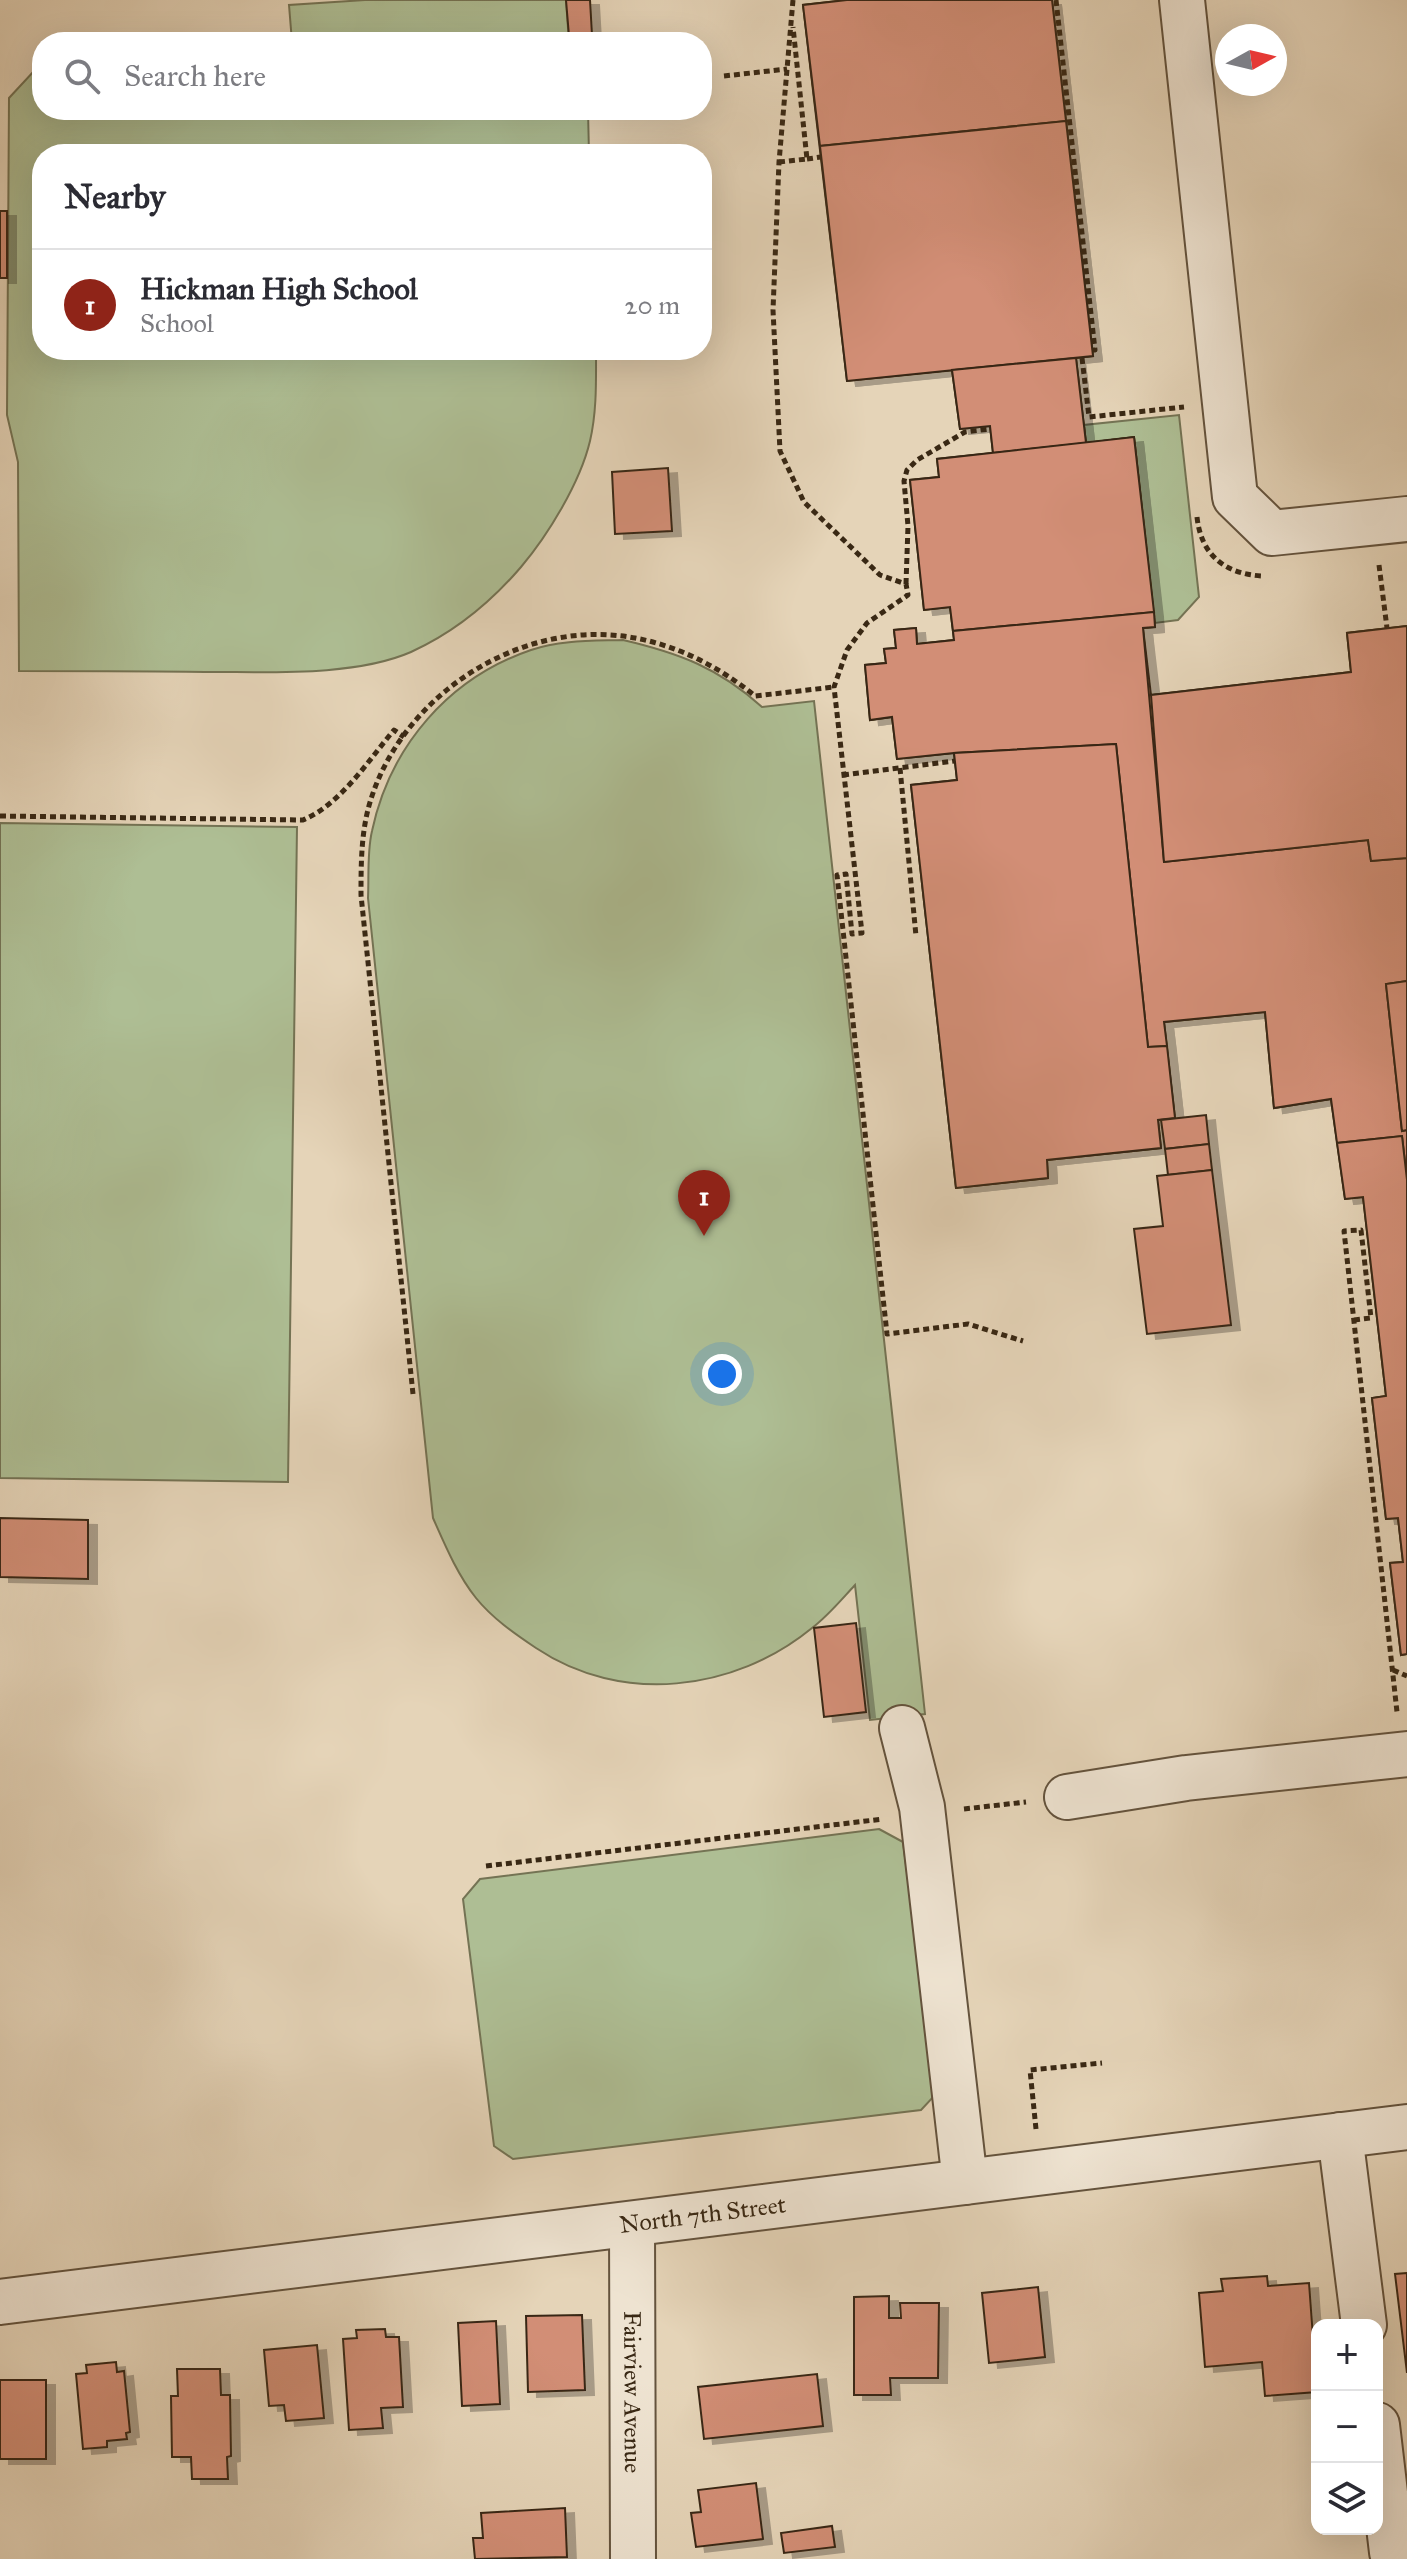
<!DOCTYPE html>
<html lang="en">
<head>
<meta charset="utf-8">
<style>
	:root { --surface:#fff; --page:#f2f2f3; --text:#2b2b33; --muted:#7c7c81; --line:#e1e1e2; --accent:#8f2418 }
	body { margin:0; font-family:"IM FELL Great Primer",serif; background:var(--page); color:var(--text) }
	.controls { position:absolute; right:24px; bottom:24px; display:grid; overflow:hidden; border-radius:16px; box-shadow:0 8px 32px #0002 }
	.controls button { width:72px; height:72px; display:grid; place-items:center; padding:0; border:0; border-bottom:2px solid var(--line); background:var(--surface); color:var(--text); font:40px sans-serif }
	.compass { position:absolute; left:1215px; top:24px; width:72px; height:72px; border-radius:50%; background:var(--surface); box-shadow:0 8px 32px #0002; rotate:82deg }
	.you { position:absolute; left:722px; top:1374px; width:28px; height:28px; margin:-20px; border:6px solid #fff; border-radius:50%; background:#1a73e8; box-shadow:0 0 0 12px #1a73e833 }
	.badge { display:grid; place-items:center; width:52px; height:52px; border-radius:50%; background:var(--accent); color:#fff; font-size:26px; font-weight:700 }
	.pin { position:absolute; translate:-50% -66px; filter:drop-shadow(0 2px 4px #0008) }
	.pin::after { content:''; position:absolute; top:42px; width:28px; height:24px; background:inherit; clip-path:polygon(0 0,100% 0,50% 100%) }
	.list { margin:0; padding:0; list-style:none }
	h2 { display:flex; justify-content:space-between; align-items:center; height:104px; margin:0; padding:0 32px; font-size:34px }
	h2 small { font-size:26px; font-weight:400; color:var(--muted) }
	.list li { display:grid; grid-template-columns:52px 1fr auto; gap:24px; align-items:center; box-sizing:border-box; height:112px; padding:0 32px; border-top:2px solid var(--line) }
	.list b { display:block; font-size:30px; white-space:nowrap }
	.list p { margin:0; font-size:26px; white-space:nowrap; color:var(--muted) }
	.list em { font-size:26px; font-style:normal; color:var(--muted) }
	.icon { flex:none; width:44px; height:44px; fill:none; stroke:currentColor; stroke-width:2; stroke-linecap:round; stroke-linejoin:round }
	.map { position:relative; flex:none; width:1407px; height:2559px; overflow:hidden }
	.search { position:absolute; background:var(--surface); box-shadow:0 8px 32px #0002; left:32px; top:32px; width:680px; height:88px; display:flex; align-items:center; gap:20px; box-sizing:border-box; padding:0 28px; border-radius:32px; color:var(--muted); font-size:30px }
	.panel { position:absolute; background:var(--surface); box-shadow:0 8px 32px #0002; left:32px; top:144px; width:680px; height:216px; border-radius:32px }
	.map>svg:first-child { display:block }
</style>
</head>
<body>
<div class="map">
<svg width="1407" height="2559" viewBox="0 0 1407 2559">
	<defs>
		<filter id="shadow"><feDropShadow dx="9" dy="5" stdDeviation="0" flood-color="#0004"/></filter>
	</defs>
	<rect width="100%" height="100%" fill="#e5d4b8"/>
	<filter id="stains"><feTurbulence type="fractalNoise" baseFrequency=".0025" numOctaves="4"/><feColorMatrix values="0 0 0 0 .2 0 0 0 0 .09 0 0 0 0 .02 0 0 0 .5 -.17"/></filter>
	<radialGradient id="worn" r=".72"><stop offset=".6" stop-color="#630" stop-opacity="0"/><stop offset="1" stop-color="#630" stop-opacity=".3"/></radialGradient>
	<g fill="#aebe94" stroke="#747354" stroke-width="2">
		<path d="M 365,0 L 566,0 L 569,42 L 292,42 L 289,5 Z"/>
		<path d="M 34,71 L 42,71 L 42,110 L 588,110 L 589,154 L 42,154 L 42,350 L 596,350 C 596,380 597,411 590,441 C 580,483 548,535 521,567 C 491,602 453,633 411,652 C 356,676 273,672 213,672 C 148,671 84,671 19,671 L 18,462 L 7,415 L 9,98 Z"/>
		<path d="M 1179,415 L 1199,597 L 1178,620 L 1155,623 L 1134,437 L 1086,443 L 1084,425 Z"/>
		<path d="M 623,640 C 679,653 719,668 762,707 L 814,701 L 925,1714 L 870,1720 L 855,1585 C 841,1600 828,1616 812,1628 C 734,1692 621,1705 536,1648 C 515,1634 492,1618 476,1598 C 457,1574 445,1545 433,1518 L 368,898 C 369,876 367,852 372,831 C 390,746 449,678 531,650 C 560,640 592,641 623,640 Z"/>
		<path d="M 0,823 L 297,827 L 288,1482 L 0,1478 Z"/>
		<path d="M 879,1829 L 903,1842 L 936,2094 L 921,2110 L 513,2159 L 494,2146 L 463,1899 L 480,1879 Z"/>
	</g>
	<g fill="#d28e76" stroke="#392814" stroke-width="2" filter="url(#shadow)">
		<path d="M 566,0 L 590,0 L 592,35 L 569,36 Z"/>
		<path d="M 847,0 L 1052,0 L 1093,356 L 1076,358 L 1086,443 L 1134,437 L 1155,627 L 1143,628 L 1151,695 L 1351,672 L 1347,633 L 1407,626 L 1407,1654 L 1401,1655 L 1390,1563 L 1403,1562 L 1398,1518 L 1386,1519 L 1372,1398 L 1386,1396 L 1363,1197 L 1345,1199 L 1331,1099 L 1274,1108 L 1265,1012 L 1164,1022 L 1175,1118 L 1158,1120 L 1161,1148 L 1047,1160 L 1048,1178 L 956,1188 L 911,785 L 957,780 L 954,753 L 897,759 L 892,717 L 870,720 L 865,665 L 886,663 L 884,649 L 896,648 L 894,630 L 916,628 L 917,644 L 954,640 L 950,607 L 924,610 L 910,480 L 939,477 L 937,459 L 993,453 L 990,426 L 960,429 L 952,370 L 847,381 L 803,5 Z"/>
		<path d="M 847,0 L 1052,0 L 1066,121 L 820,146 L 803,5 Z"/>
		<path d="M 1066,121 L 1093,356 L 847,381 L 820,146 Z"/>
		<rect x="0" y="211" width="7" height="67"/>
		<path d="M 1076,358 L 1086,443 L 993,453 L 990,426 L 960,429 L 952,370 Z"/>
		<path d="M 1134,437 L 1154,612 L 953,631 L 950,607 L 924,610 L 910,480 L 939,477 L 937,459 Z"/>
		<path d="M 668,468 L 672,531 L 615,534 L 612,472 Z"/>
		<path d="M 1154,612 L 1155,627 L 1143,628 L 1164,862 L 1368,840 L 1371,861 L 1407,858 L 1407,981 L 1386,984 L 1402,1131 L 1407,1130 L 1407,1180 L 1402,1136 L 1337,1143 L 1331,1099 L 1274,1108 L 1265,1012 L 1164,1022 L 1167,1046 L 1148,1047 L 1116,744 L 954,753 L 897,759 L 892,717 L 870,720 L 865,665 L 886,663 L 884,649 L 896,648 L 894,630 L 916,628 L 917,644 L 954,640 L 953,631 Z"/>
		<path d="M 1407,626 L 1407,858 L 1371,861 L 1368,840 L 1164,862 L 1151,695 L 1351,672 L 1347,633 Z"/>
		<path d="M 1116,744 L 1148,1047 L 1167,1046 L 1175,1118 L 1158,1120 L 1161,1148 L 1047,1160 L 1048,1178 L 956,1188 L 911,785 L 957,780 L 954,753 Z"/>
		<path d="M 1407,981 L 1407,1130 L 1402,1131 L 1386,984 Z"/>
		<path d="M 1206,1115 L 1209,1144 L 1165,1149 L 1161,1120 Z"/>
		<path d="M 1402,1136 L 1407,1180 L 1407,1654 L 1401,1655 L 1390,1563 L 1403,1562 L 1398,1518 L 1386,1519 L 1372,1398 L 1386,1396 L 1363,1197 L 1345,1199 L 1337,1143 Z"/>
		<path d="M 1209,1144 L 1212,1170 L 1168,1175 L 1165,1149 Z"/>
		<path d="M 1212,1170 L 1231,1325 L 1147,1334 L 1134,1229 L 1163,1226 L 1157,1176 Z"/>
		<path d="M 0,1518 L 88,1520 L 88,1579 L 0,1577 Z"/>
		<path d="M 856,1623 L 866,1712 L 824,1717 L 814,1628 Z"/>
		<path d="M 1407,2273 L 1407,2373 L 1395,2274 Z"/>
		<path d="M 1267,2276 L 1268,2286 L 1309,2283 L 1317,2392 L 1265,2396 L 1262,2362 L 1205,2367 L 1199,2293 L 1223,2291 L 1221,2279 Z"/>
		<path d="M 1038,2287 L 1045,2357 L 989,2363 L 982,2293 Z"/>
		<path d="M 889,2296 L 889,2318 L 901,2318 L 900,2303 L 939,2303 L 938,2378 L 890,2378 L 891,2395 L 854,2395 L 854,2297 Z"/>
		<path d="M 582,2315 L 585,2390 L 528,2392 L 526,2316 Z"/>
		<path d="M 496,2321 L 500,2404 L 462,2406 L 458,2323 Z"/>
		<path d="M 385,2329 L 386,2337 L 399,2337 L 403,2407 L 381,2408 L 383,2428 L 349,2430 L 343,2339 L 357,2338 L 356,2330 Z"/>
		<path d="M 317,2345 L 324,2418 L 286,2421 L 284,2405 L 269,2406 L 264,2350 Z"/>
		<path d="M 116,2362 L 117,2372 L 124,2371 L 130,2432 L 126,2433 L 127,2439 L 107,2441 L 107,2447 L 83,2449 L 76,2374 L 87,2373 L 86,2365 Z"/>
		<path d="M 177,2369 L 220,2369 L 221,2395 L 230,2395 L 231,2456 L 227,2457 L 228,2479 L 192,2479 L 191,2457 L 172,2457 L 171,2396 L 178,2396 Z"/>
		<path d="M 817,2374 L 823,2426 L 704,2439 L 698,2387 Z"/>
		<rect x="0" y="2380" width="46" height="79"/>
		<path d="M 756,2483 L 763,2539 L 696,2547 L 691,2513 L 701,2512 L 698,2490 Z"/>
		<path d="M 565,2508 L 567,2557 L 475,2559 L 473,2538 L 483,2538 L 481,2513 Z"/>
		<path d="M 832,2526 L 835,2547 L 784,2553 L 781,2533 Z"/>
	</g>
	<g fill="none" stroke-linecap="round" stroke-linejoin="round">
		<g stroke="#64533d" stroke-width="48">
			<g id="minor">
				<path d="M 1182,0 L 1235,497 L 1272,533 L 1407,519"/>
				<path d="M 902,1728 L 922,1807 L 965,2182"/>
				<path d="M 1067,1797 L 1186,1778 L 1407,1754"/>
				<path d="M 1340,2135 L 1364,2325"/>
				<path id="s1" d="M 632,2224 L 633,2559"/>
				<path id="s2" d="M 0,2302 L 1407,2127"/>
				<path d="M 1377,2425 L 1392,2552 L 1407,2550"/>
			</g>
		</g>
		<g stroke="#392814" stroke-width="5" stroke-dasharray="6 4" stroke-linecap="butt">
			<path d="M 793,0 L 779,162 L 773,310 L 780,451 L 804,502 L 880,575 L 906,584 L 908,595 L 867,623 L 847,650 L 834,687 L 862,933 L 852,934 L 846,874 L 837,875 L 887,1334 L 968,1324 L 1023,1341"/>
			<path d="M 1056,0 L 1095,350 L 1092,350"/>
			<path d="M 724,76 L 787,69"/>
			<path d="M 807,159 L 821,157"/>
			<path d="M 779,162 L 807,159 L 793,27"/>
			<path d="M 1082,358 L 1089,417 L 1184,407"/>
			<path d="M 1197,517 C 1201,555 1225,574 1262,576"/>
			<path d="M 1379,565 L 1387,628"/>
			<path d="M 906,584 L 908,526 L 904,481 L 907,470 L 917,460 L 965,432 L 990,429"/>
			<path d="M 900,768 L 916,936"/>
			<path d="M 843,775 L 955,761"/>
			<path d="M 0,816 L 303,820 C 341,804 368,761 394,730 L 404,737"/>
			<path d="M 1354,1320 L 1371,1318 L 1361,1230 L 1344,1231 L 1397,1712"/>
			<path d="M 413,1394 L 361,895 C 361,863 361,830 371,799 C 405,692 524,617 635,638 C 679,646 721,668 755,696 L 834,687"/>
			<path d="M 1393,1670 L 1407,1676"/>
			<path d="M 964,1809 L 1026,1802"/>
			<path d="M 486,1866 L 883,1819"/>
			<path d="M 1036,2129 L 1030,2070 L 1102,2063"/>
		</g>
		<use href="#minor" stroke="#eee3d1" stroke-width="44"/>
	</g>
	<g text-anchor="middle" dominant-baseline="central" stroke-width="7" stroke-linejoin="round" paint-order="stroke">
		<g font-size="24" fill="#392814" stroke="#eee3d1">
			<text stroke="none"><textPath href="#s2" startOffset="708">North 7th Street</textPath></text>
			<text stroke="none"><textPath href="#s1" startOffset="168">Fairview Avenue</textPath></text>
		</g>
	</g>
	<rect width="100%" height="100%" filter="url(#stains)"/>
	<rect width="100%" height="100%" fill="url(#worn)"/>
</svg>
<div class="controls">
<button>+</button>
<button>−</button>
<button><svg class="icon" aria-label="layers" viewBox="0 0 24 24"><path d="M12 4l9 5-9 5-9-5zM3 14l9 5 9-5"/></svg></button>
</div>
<svg class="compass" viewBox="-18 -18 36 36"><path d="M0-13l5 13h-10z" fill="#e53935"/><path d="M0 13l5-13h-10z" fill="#7c7c81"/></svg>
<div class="you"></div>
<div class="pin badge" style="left:704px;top:1236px">1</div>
<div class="search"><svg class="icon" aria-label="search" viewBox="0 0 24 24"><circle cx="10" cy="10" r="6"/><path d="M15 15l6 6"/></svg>Search here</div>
<section class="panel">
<h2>Nearby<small></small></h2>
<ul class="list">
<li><span class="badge">1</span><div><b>Hickman High School</b><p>School</p></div><em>20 m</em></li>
</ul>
</section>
</div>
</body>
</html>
